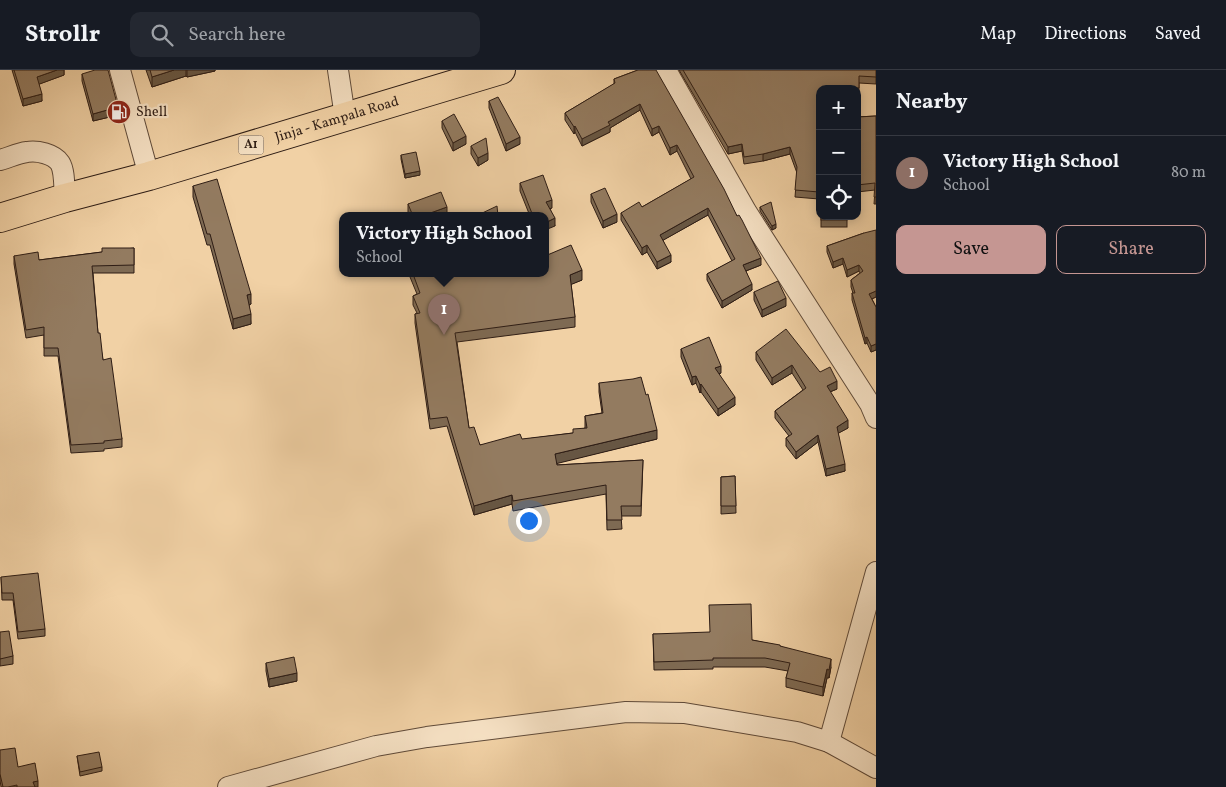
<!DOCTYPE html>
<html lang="en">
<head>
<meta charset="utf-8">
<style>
	:root { --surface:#171b24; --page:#242831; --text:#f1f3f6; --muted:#9ea1a6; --line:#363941; --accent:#c59692 }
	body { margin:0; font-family:Vollkorn,serif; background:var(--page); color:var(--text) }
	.controls { position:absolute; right:15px; top:15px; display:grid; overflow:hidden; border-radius:10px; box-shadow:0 2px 12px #0003 }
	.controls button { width:45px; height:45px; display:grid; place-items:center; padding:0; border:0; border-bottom:1px solid var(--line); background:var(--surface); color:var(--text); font:25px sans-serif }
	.you { position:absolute; left:528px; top:450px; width:18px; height:18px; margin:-12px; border:4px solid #fff; border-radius:50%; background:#1a73e8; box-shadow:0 0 0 8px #1a73e833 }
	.badge { display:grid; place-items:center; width:32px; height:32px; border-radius:50%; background:var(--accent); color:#fff; font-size:16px; font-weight:700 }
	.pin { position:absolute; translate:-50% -41px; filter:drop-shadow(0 1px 2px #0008) }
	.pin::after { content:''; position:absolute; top:26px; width:18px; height:15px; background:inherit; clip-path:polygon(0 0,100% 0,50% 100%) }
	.popup { position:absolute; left:339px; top:142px; width:210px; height:65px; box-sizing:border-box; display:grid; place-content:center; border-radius:10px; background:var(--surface); filter:drop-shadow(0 1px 4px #0005); font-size:16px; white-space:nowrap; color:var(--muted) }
	.popup b { font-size:19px; color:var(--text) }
	.popup::after { content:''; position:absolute; left:50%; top:100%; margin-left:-10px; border:10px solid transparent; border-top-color:var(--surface) }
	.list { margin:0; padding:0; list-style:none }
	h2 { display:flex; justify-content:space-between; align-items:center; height:65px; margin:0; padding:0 20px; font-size:21px }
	h2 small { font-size:16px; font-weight:400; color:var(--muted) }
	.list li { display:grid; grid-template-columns:32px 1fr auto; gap:15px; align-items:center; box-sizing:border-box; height:75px; padding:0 20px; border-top:1px solid var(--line) }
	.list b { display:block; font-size:19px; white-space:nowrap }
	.list p { margin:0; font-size:16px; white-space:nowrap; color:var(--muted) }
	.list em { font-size:16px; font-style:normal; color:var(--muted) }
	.actions { display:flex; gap:10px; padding:15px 20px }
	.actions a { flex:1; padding:11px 0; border:1px solid var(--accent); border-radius:10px; text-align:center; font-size:18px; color:var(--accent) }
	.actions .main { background:var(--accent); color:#111 }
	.icon { flex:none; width:28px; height:28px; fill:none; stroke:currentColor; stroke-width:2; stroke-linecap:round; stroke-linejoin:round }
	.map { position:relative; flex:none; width:876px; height:717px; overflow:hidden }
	header { display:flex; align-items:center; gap:30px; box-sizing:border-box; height:70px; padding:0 25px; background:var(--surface); border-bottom:1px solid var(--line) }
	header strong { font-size:24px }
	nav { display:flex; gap:28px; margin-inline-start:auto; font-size:18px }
	.search { width:350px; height:45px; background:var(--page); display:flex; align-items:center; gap:12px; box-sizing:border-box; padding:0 18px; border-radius:10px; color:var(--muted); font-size:19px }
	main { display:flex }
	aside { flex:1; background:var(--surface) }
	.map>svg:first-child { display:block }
</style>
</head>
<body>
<header>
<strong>Strollr</strong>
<div class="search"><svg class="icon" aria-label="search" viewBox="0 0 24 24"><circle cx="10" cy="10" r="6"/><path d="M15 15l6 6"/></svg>Search here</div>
<nav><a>Map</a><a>Directions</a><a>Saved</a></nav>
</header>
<main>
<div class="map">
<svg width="876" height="717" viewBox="0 0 876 717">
	<rect width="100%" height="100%" fill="#f1d1a5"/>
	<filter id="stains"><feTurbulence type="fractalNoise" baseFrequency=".004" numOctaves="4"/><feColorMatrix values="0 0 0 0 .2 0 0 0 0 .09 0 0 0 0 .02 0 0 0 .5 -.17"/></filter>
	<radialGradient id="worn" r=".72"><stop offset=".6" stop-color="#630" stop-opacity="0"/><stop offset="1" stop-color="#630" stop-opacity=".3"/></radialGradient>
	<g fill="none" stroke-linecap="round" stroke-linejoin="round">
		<g stroke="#5f4a39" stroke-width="22">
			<g id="minor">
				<path d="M 120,0 L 149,106"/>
				<path d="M 338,0 L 345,47"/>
				<path d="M 666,0 L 746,141 L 870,334 L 876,348"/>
				<path d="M 0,90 C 8,88 18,83 27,82 C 37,80 54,84 60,93 C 65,101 64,118 65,128"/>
				<path d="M 829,672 L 876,502"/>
				<path d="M 228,717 L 376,676 L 427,667 L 626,642 L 684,643 L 797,662 L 829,672 L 876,698"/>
			</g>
		</g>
		<g stroke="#2e1d15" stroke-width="30">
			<g id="trunk">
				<path id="s1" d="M 0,148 L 65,128 L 149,106 L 501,0"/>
			</g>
		</g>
		<use href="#minor" stroke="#f6e1c4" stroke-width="20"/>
		<use href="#trunk" stroke="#f1d1a5" stroke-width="28"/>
	</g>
	<g fill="#7e6a53" stroke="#2e1d15">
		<path d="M 12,0 L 64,0 L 64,5 L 39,14 L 42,31 L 23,36 Z"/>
		<path d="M 146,0 L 215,0 L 215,1 L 187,7 L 186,6 L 152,17 Z"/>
		<path d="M 638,0 L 737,146 L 761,195 L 746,201 L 752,220 L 722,238 L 707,210 L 707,204 L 732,191 L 708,145 L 663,170 L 671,192 L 657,199 L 647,182 L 642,185 L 621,150 L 621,143 L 642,137 L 691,109 L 677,81 L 670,85 L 659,62 L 652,66 L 640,40 L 610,58 L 610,62 L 582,76 L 575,62 L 574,64 L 565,50 L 565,43 L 614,14 L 614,9 Z"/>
		<path d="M 679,0 L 876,0 L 876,14 L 859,13 L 859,25 L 857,25 L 857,19 L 820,19 L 820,141 L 819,129 L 795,127 L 797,103 L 790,84 L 763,91 L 744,94 L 742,81 L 728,84 Z"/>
		<path d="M 82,4 L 118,45 L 93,51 L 82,11 Z"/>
		<path d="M 489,31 L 520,74 L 506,81 L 489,38 Z"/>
		<path d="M 876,46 L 876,134 L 874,134 L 875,120 L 857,122 L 857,47 Z"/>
		<path d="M 442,51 L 466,74 L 453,81 L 442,58 Z"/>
		<path d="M 471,76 L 488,90 L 478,96 L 471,84 Z"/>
		<path d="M 401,85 L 420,105 L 405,108 L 401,89 Z"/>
		<path d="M 520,113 L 552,138 L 550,138 L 555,156 L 545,146 L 530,146 L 520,121 Z"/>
		<path d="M 193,116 L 251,234 L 249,235 L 251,254 L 233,259 L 210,175 L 207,175 L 193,127 Z"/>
		<path d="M 591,124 L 617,152 L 603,158 L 591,132 Z"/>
		<path d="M 408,134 L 447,145 L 443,146 L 410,146 L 408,142 Z"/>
		<path d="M 760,137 L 776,158 L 772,160 L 760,141 Z"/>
		<rect x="821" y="146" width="26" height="11"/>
		<path d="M 864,163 L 876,227 L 872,229 L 876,237 L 876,280 L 871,282 L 867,273 L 865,274 L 852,230 L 852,223 L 853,223 L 851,217 L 851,210 L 860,203 L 859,201 L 847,207 L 843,194 L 833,198 L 827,182 L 827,176 Z"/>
		<path d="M 134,178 L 134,203 L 93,203 L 98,263 L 103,290 L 122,369 L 122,377 L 104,379 L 104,381 L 71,383 L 58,286 L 44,286 L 44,265 L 26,268 L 14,194 L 14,186 L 39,190 Z"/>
		<path d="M 410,204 L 545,204 L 582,210 L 571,214 L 575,247 L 575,257 L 457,272 L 469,358 L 480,375 L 573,363 L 585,358 L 585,346 L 602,343 L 599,322 L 599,313 L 657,369 L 556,393 L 557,395 L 643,390 L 641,446 L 621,446 L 622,459 L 607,460 L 606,424 L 513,441 L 512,434 L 474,445 L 447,356 L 430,359 L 415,253 L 415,244 L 417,243 L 413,235 L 413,226 L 417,224 L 410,207 Z"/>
		<path d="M 754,222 L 786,236 L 762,247 L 754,230 Z"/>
		<path d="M 681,279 L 721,303 L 719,304 L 735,335 L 718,346 L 701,322 L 700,323 L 696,313 L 692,315 L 681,287 Z"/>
		<path d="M 756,282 L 820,302 L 837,319 L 830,322 L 848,358 L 838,363 L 845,401 L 826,406 L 818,372 L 796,389 L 786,376 L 786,368 L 789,366 L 775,348 L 775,341 L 803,320 L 792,303 L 772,315 L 756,290 Z"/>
		<path d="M 735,406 L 736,443 L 721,444 L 721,407 Z"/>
		<path d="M 1,507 L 45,559 L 45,566 L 18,569 L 13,530 L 2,530 Z"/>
		<path d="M 0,562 L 13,586 L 13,594 L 0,596 Z"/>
		<path d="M 653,564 L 752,570 L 780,576 L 831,597 L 829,608 L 827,608 L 823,626 L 786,617 L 786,608 L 788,601 L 765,597 L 713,597 L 713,599 L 654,600 Z"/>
		<path d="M 266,593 L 297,611 L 269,617 L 266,601 Z"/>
		<path d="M 0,680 L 18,697 L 38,717 L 1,717 L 0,710 Z"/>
		<path d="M 77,686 L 102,697 L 102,701 L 80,706 Z"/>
	</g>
	<g fill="#675643" stroke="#2e1d15">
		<path d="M 57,0 L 64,0 L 64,5 L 37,15 L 37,7 Z"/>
		<path d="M 174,0 L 186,0 L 186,6 L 152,17 L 152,7 Z"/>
		<path d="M 187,0 L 215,0 L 215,1 L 187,7 Z"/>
		<path d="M 42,24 L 42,31 L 23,36 L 23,29 Z"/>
		<path d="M 640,34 L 640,40 L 610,58 L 610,62 L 582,76 L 582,69 L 608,52 Z"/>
		<path d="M 118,37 L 118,45 L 93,51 L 93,44 Z"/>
		<path d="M 575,56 L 575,62 L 574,64 L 574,57 Z"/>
		<path d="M 659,56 L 659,62 L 652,66 L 652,59 Z"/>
		<path d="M 466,66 L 466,74 L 453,81 L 453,73 Z"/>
		<path d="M 520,67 L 520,74 L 506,81 L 506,74 Z"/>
		<path d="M 742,74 L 742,81 L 728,84 L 728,77 Z"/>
		<path d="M 677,75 L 677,81 L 670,85 L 670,78 Z"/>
		<path d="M 790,77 L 790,84 L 763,91 L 763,84 Z"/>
		<path d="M 488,83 L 488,90 L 478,96 L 478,88 Z"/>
		<path d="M 420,101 L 420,105 L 405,108 L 405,104 Z"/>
		<path d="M 552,130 L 552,138 L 546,140 L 546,132 Z"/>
		<path d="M 447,137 L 447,145 L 443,146 L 422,146 Z"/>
		<path d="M 708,138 L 708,145 L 660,172 L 660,165 Z"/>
		<path d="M 617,144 L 617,152 L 603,158 L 603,151 Z"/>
		<path d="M 555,148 L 555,156 L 545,160 L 545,153 Z"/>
		<path d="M 776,154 L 776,158 L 772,160 L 772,156 Z"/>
		<path d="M 647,175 L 647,182 L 642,185 L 642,178 Z"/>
		<path d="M 671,185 L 671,192 L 657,199 L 657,192 Z"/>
		<path d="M 761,188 L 761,195 L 743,202 L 743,195 Z"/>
		<path d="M 843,188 L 843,194 L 833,198 L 833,192 Z"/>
		<path d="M 859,195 L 859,201 L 847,207 L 847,200 Z"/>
		<path d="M 582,200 L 582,210 L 570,215 L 570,205 Z"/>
		<path d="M 752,214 L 752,220 L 722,238 L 722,231 Z"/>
		<path d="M 876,221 L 876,227 L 869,230 L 869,224 Z"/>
		<path d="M 251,224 L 251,234 L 247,236 L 247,225 Z"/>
		<path d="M 786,228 L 786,236 L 762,247 L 762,240 Z"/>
		<path d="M 251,244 L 251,254 L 233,259 L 233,249 Z"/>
		<path d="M 867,267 L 867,273 L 865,274 L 865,268 Z"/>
		<path d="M 876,274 L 876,280 L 871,282 L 871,276 Z"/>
		<path d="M 792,295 L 792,303 L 772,315 L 772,308 Z"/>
		<path d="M 721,296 L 721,303 L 715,305 L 715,298 Z"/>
		<path d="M 696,306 L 696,313 L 692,315 L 692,307 Z"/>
		<path d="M 837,311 L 837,319 L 827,323 L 827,316 Z"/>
		<path d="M 701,314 L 701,322 L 700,323 L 700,315 Z"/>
		<path d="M 735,327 L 735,335 L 718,346 L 718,339 Z"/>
		<path d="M 848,350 L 848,358 L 837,364 L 837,357 Z"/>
		<path d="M 657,360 L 657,369 L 555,394 L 555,384 Z"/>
		<path d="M 818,365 L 818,372 L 796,389 L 796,382 Z"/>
		<path d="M 845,394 L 845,401 L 826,406 L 826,399 Z"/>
		<path d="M 512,425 L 512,434 L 474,445 L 474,436 Z"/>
		<path d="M 831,589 L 831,597 L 829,608 L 829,600 Z"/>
		<path d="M 827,599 L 827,608 L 823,626 L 823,617 Z"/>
		<path d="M 297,603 L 297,611 L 269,617 L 269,609 Z"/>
		<path d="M 38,711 L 38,717 L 33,717 L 33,712 Z"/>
	</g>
	<g fill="#937b60" stroke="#2e1d15">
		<path d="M 14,0 L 57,0 L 37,7 L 42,24 L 23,29 Z"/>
		<path d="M 95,0 L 108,0 L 118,37 L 93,44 L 82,4 Z"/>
		<path d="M 150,0 L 174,0 L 152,7 Z"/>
		<path d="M 638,0 L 656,0 L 724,119 L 737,146 L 739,145 L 742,150 L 761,188 L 743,195 L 752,214 L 722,231 L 707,204 L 735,189 L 708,138 L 660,165 L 671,185 L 657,192 L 647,175 L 642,178 L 621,143 L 639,132 L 642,137 L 694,107 L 677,75 L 670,78 L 659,56 L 652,59 L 640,34 L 608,52 L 610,55 L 582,69 L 575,56 L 574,57 L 565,43 L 615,13 L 614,9 Z"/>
		<path d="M 683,0 L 876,0 L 876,7 L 859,6 L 859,18 L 855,18 L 855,19 L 820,19 L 819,134 L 819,122 L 795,120 L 797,97 L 790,77 L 763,84 L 744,87 L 742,74 L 728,77 Z"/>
		<path d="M 498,27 L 520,67 L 506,74 L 489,31 Z"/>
		<path d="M 454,44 L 466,66 L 453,73 L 442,51 Z"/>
		<path d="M 876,46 L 876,127 L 874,127 L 875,113 L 857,115 L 857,47 Z"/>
		<path d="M 486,68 L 488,83 L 478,88 L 471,76 Z"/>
		<path d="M 416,82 L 420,101 L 405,104 L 401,85 Z"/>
		<path d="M 543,105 L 552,130 L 546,132 L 555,148 L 545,153 L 545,146 L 533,146 L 520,113 Z"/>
		<path d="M 217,109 L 251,224 L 247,225 L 251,244 L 233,249 L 210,164 L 207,164 L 193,116 Z"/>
		<path d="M 605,118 L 617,144 L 603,151 L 591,124 Z"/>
		<path d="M 441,122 L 447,137 L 422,146 L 413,146 L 408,134 Z"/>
		<path d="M 771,132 L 776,154 L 772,156 L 760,137 Z"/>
		<path d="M 497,136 L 498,146 L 476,146 Z"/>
		<rect x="821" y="146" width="26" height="4"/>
		<path d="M 876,160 L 876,221 L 869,224 L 876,237 L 876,274 L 871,276 L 867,267 L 865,268 L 852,223 L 855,223 L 851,210 L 863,201 L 859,195 L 847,200 L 843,188 L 833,192 L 827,176 L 864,163 Z"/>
		<path d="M 571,175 L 582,200 L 570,205 L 575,247 L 455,263 L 469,358 L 474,357 L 480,375 L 520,364 L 522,369 L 573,363 L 573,359 L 587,358 L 585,346 L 603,343 L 599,313 L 633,309 L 641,307 L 646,325 L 648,324 L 657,360 L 555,384 L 557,395 L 643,390 L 641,436 L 621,436 L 622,450 L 607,450 L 606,415 L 513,431 L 512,425 L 474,436 L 447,347 L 430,349 L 415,244 L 420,243 L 413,226 L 420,223 L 413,204 L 545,204 L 545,186 Z"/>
		<path d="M 102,178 L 134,178 L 134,195 L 92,196 L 98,263 L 100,263 L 103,290 L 111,288 L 122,369 L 104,371 L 104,373 L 71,375 L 58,278 L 44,278 L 44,257 L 26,260 L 14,186 L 38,182 L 39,190 L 102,182 Z"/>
		<path d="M 778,211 L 786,228 L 762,240 L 754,222 Z"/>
		<path d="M 786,259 L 820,302 L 830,297 L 837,311 L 827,316 L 848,350 L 837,357 L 845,394 L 826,399 L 818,365 L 796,382 L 786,368 L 792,364 L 775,341 L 806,318 L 792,295 L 772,308 L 756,282 Z"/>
		<path d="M 709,267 L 721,296 L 715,298 L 735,327 L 718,339 L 701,314 L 700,315 L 696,306 L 692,307 L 681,279 Z"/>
		<path d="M 735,406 L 736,436 L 721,436 L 721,407 Z"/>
		<path d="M 38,503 L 45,559 L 18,562 L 13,523 L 2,523 L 1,507 Z"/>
		<path d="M 751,534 L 752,570 L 780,575 L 780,576 L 831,589 L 829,600 L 827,599 L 823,617 L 786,608 L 790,593 L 765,588 L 713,588 L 713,590 L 654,592 L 653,564 L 710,562 L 709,535 Z"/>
		<path d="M 9,561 L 13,586 L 0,589 L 0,562 Z"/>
		<path d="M 294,587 L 297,603 L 269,609 L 266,593 Z"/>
		<path d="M 15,678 L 18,697 L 35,693 L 38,711 L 33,712 L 35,717 L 17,717 L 17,715 L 8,717 L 3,717 L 0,704 L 0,680 Z"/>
		<path d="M 99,682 L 102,697 L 80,702 L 77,686 Z"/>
	</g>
	<defs>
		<g id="fuel-disc" transform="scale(1.25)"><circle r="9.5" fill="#8f2418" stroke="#f6e1c4"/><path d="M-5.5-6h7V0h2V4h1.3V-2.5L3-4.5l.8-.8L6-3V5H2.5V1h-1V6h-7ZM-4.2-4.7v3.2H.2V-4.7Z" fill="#fff"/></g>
	</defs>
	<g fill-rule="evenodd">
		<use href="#fuel-disc" x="119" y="42"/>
	</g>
	<g text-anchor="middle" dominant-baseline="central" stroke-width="4.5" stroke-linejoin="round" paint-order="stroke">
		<rect fill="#f6e1c4" stroke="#6a584a" stroke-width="1" x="238.5" y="65.5" width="25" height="19" rx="4"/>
		<g font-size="12" font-weight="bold" fill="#2e1d15">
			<text x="251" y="75">A1</text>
		</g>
		<g font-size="14" fill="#2e1d15" stroke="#f6e1c4" text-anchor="start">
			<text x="136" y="42">Shell</text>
		</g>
		<g font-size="14" fill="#2e1d15" stroke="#f6e1c4">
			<text stroke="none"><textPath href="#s1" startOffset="351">Jinja - Kampala Road</textPath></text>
		</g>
	</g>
	<rect width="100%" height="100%" filter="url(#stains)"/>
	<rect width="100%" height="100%" fill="url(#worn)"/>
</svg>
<div class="controls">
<button>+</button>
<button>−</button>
<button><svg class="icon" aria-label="locate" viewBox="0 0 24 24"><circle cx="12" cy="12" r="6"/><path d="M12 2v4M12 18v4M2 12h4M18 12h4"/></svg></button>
</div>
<div class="you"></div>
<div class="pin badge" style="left:444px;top:265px;background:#8d6e63">1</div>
<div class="popup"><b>Victory High School</b>School</div>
</div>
<aside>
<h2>Nearby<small></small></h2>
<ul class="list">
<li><span class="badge" style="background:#8d6e63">1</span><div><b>Victory High School</b><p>School</p></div><em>80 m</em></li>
</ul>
<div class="actions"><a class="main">Save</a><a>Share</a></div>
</aside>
</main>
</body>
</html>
